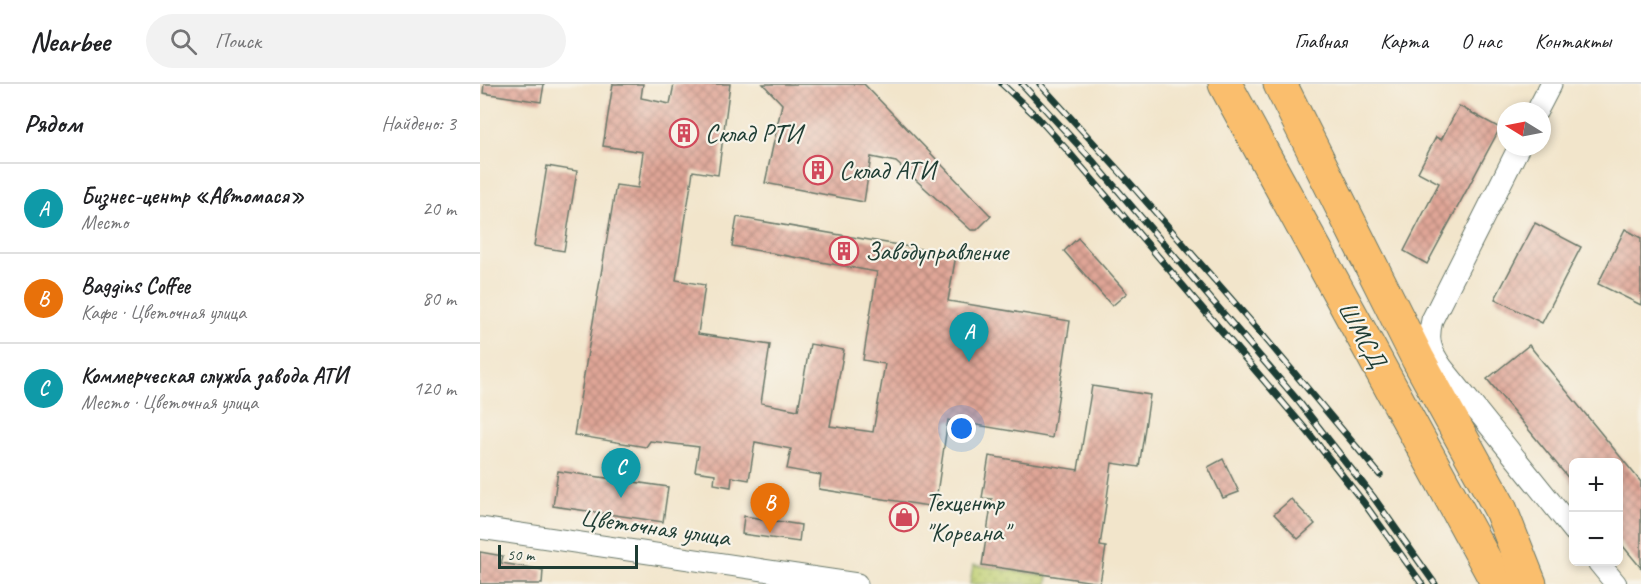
<!DOCTYPE html>
<html lang="ru">
<head>
<meta charset="utf-8">
<style>
	:root { --surface:#fff; --page:#f2f2f2; --text:#202124; --muted:#757577; --line:#e0e0e0; --accent:#2563eb }
	body { margin:0; font-family:Caveat,sans-serif; background:var(--page); color:var(--text) }
	.controls { position:absolute; right:18px; bottom:18px; display:grid; overflow:hidden; border-radius:9px; box-shadow:0 3px 9px #0003 }
	.controls button { width:54px; height:54px; display:grid; place-items:center; padding:0; border:0; border-bottom:2px solid var(--line); background:var(--surface); color:var(--text); font:30px sans-serif }
	.compass { position:absolute; left:1017px; top:18px; width:54px; height:54px; border-radius:50%; background:var(--surface); box-shadow:0 3px 9px #0003; rotate:280deg }
	.scale { position:absolute; left:18px; bottom:15px; width:140px; box-sizing:border-box; padding-left:6px; border:3px solid #1f3d34; border-top:0; font-size:16px; line-height:21px; white-space:nowrap; color:#1f3d34; -webkit-text-stroke:4px #f7f3e8; paint-order:stroke }
	.you { position:absolute; left:482px; top:345px; width:21px; height:21px; margin:-15px; border:4px solid #fff; border-radius:50%; background:#1a73e8; box-shadow:0 0 0 9px #1a73e833 }
	.badge { display:grid; place-items:center; width:39px; height:39px; border-radius:50%; background:var(--accent); color:#fff; font-size:20px; font-weight:700 }
	.pin { position:absolute; translate:-50% -50px; filter:drop-shadow(0 2px 3px #0008) }
	.pin::after { content:''; position:absolute; top:32px; width:21px; height:18px; background:inherit; clip-path:polygon(0 0,100% 0,50% 100%) }
	.list { margin:0; padding:0; list-style:none }
	h2 { display:flex; justify-content:space-between; align-items:center; height:78px; margin:0; padding:0 24px; font-size:26px }
	h2 small { font-size:20px; font-weight:400; color:var(--muted) }
	.list li { display:grid; grid-template-columns:39px 1fr auto; gap:18px; align-items:center; box-sizing:border-box; height:90px; padding:0 24px; border-top:2px solid var(--line) }
	.list b { display:block; font-size:22px; white-space:nowrap }
	.list p { margin:0; font-size:20px; white-space:nowrap; color:var(--muted) }
	.list em { font-size:20px; font-style:normal; color:var(--muted) }
	.icon { flex:none; width:33px; height:33px; fill:none; stroke:currentColor; stroke-width:2; stroke-linecap:round; stroke-linejoin:round }
	.map { position:relative; flex:none; width:1161px; height:500px; overflow:hidden }
	header { display:flex; align-items:center; gap:36px; box-sizing:border-box; height:84px; padding:0 30px; background:var(--surface); border-bottom:2px solid var(--line) }
	header strong { font-size:28px }
	nav { display:flex; gap:33px; margin-inline-start:auto; font-size:21px }
	.search { width:420px; height:54px; background:var(--page); display:flex; align-items:center; gap:15px; box-sizing:border-box; padding:0 21px; border-radius:33px; color:var(--muted); font-size:22px }
	main { display:flex }
	aside { flex:1; background:var(--surface) }
	.map>svg:first-child { display:block }
</style>
</head>
<body>
<header>
<strong>Nearbee</strong>
<div class="search"><svg class="icon" aria-label="search" viewBox="0 0 24 24"><circle cx="10" cy="10" r="6"/><path d="M15 15l6 6"/></svg>Поиск</div>
<nav><a>Главная</a><a>Карта</a><a>О нас</a><a>Контакты</a></nav>
</header>
<main>
<aside>
<h2>Рядом<small>Найдено: 3</small></h2>
<ul class="list">
<li><span class="badge" style="background:#0f9aa8">A</span><div><b>Бизнес-центр «Автомася»</b><p>Место</p></div><em>20 m</em></li>
<li><span class="badge" style="background:#e8710a">B</span><div><b>Baggins Coffee</b><p>Кафе · Цветочная улица</p></div><em>80 m</em></li>
<li><span class="badge" style="background:#0f9aa8">C</span><div><b>Коммерческая служба завода АТИ</b><p>Место · Цветочная улица</p></div><em>120 m</em></li>
</ul>
</aside>
<div class="map">
<svg width="1161" height="500" viewBox="0 0 1161 500">
	<defs>
		<pattern id="grass-dots" width="8" height="8" patternUnits="userSpaceOnUse" patternTransform="scale(1.5)"><rect width="8" height="8" fill="#bfcf72"/><path d="M2 2h.1M6 6h.1" fill="none" stroke="#9ba95e" stroke-width="1.8" stroke-linecap="round"/></pattern>
		<pattern id="building-cross-hatch" width="8" height="8" patternUnits="userSpaceOnUse" patternTransform="scale(1.5)"><rect width="8" height="8" fill="#e0a697"/><path d="M0 0l8 8M0 8l8-8" fill="none" stroke="#b5887c"/></pattern>
	</defs>
	<rect width="100%" height="100%" fill="#f7f3e8"/>
	<filter id="ink" filterUnits="userSpaceOnUse"><feTurbulence type="fractalNoise" baseFrequency=".0167" numOctaves="2"/><feDisplacementMap in="SourceGraphic" scale="12" xChannelSelector="R" yChannelSelector="G"/><feConvolveMatrix kernelMatrix="1 2 1 2 8 2 1 2 1" color-interpolation-filters="sRGB"/></filter>
	<filter id="wash" filterUnits="userSpaceOnUse"><feTurbulence type="fractalNoise" baseFrequency=".008" numOctaves="4" result="noise"/><feDisplacementMap in="SourceGraphic" scale="24" xChannelSelector="R" yChannelSelector="G"/><feGaussianBlur stdDeviation="1.35" result="paint"/><feColorMatrix in="noise" values="0 0 0 0 0 0 0 0 0 0 0 0 0 0 0 0 0 1.4 0 .05"/><feComposite in="paint" operator="in"/></filter>
	<g filter="url(#wash)">
		<rect width="100%" height="100%" fill="#f2e5cb"/>
		<path fill="url(#grass-dots)" stroke="#6f8653" stroke-width="1.5" d="M 493,481 L 568,492 L 567,500 L 490,500 Z"/>
		<g id="blocks">
			<g fill="url(#building-cross-hatch)">
				<path d="M 4,0 L 64,0 L 61,18 L 3,9 Z"/>
				<path d="M 133,0 L 163,0 L 161,14 L 190,20 L 194,0 L 250,0 L 238,91 L 213,87 L 196,196 L 225,201 L 218,250 L 290,261 L 281,319 L 318,326 L 330,260 L 364,266 L 350,342 L 393,348 L 405,280 L 383,276 L 397,188 L 252,162 L 257,133 L 476,171 L 468,217 L 590,237 L 572,354 L 468,336 L 455,423 L 339,405 L 341,391 L 307,385 L 311,365 L 275,358 L 269,396 L 252,393 L 251,403 L 234,400 L 235,390 L 215,387 L 219,363 L 170,357 L 166,363 L 94,351 L 136,101 L 158,104 L 163,68 L 123,62 Z"/>
				<path d="M 283,0 L 384,0 L 511,132 L 497,146 L 491,146 L 416,78 L 391,73 L 384,118 L 285,99 L 302,20 Z"/>
				<path d="M 979,22 L 1020,44 L 947,180 L 924,167 L 959,99 L 938,88 L 956,53 L 961,56 Z"/>
				<path d="M 67,82 L 97,87 L 84,167 L 54,162 Z"/>
				<path d="M 1055,139 L 1101,163 L 1062,239 L 1015,215 Z"/>
				<path d="M 1145,145 L 1161,154 L 1161,221 L 1118,200 Z"/>
				<path d="M 598,154 L 647,209 L 632,222 L 584,167 Z"/>
				<path d="M 1049,261 L 1161,398 L 1161,484 L 1138,456 L 1138,378 L 1094,378 L 1094,401 L 1007,295 Z"/>
				<path d="M 612,302 L 670,311 L 659,383 L 632,379 L 620,462 L 626,463 L 620,499 L 502,481 L 512,415 L 502,414 L 509,372 L 598,386 Z"/>
				<path d="M 743,375 L 759,408 L 743,414 L 728,383 Z"/>
				<path d="M 78,387 L 188,403 L 183,438 L 73,422 Z"/>
				<path d="M 811,415 L 835,440 L 818,455 L 794,430 Z"/>
				<path d="M 264,432 L 321,441 L 319,458 L 262,450 Z"/>
				<path d="M 0,468 L 23,472 L 21,479 L 63,486 L 62,500 L 0,500 Z"/>
			</g>
		</g>
	</g>
	<g filter="url(#ink)">
		<use href="#blocks" fill-opacity="0" stroke="#697869" stroke-width="1.5"/>
		<g fill="none" stroke-linecap="round" stroke-linejoin="round">
			<g stroke="#697869" stroke-width="23">
				<g id="street">
					<path d="M 1057,27 L 1071,0"/>
					<path d="M 1039,63 L 952,236 C 947,256 950,266 962,283 L 1094,447"/>
					<path d="M 0,444 L 377,500"/>
					<path d="M 1118,478 L 1136,500"/>
				</g>
			</g>
			<g stroke="#697869" stroke-width="35">
				<g id="primary">
					<path d="M 745,0 L 1018,500"/>
					<path d="M 800,0 L 938,275 L 1020,424 L 1050,500"/>
				</g>
			</g>
			<use href="#street" stroke="#fff" stroke-width="21"/>
			<use href="#primary" stroke="#fabe6d" stroke-width="33"/>
			<g stroke="#1f3d34" stroke-width="7">
				<g id="rail">
					<path d="M 522,0 L 558,34 L 587,66 L 828,348 L 884,419 L 942,500"/>
					<path d="M 542,0 L 612,76 L 819,318 L 894,414 L 955,500"/>
					<path d="M 560,0 L 650,99 L 780,248 L 900,391"/>
				</g>
			</g>
			<use href="#rail" stroke="#f7f3e8" stroke-width="4.5" stroke-dasharray="14" stroke-linecap="butt"/>
		</g>
	</g>
	<defs>
		<g id="building-ring" transform="scale(1.5)"><circle r="9.5" fill="#f7f3e8" stroke="#d1495b" stroke-width="1.5"/><path d="M-4-6H4V6H1V3H-1V6H-4ZM-2.5-4.3h1.7v1.8h-1.7ZM.8-4.3h1.7v1.8H.8ZM-2.5-1h1.7V.8h-1.7ZM.8-1h1.7V.8H.8Z" fill="#d1495b"/></g>
		<g id="shop-ring" transform="scale(1.5)"><circle r="9.5" fill="#f7f3e8" stroke="#d1495b" stroke-width="1.5"/><path d="M-5-2.5h2.3a2.7 3.5 0 0 1 5.4 0H5L5.5 6h-11ZM-1.5-2.5h3a1.5 2.3 0 0 0-3 0Z" fill="#d1495b"/></g>
	</defs>
	<g fill-rule="evenodd">
		<use href="#building-ring" x="204" y="49"/>
		<use href="#building-ring" x="338" y="86"/>
		<use href="#building-ring" x="364" y="167"/>
		<use href="#shop-ring" x="424" y="433"/>
	</g>
	<g text-anchor="middle" dominant-baseline="central" stroke-width="4.5" stroke-linejoin="round" paint-order="stroke">
		<g font-size="26" fill="#1f3d34" stroke="#f7f3e8" text-anchor="start">
			<text x="225" y="49">Склад РТИ</text>
			<text x="359" y="86">Склад АТИ</text>
			<text x="385" y="167">Заводуправление</text>
			<text x="445" y="418">Техцентр<tspan x="445" dy="30">"Кореана"</tspan></text>
		</g>
		<g font-size="26" fill="#1f3d34" stroke="#f7f3e8">
			<text transform="translate(882 250) rotate(61)">ШМСД</text>
			<text transform="translate(175 443) rotate(8)">Цветочная улица</text>
		</g>
	</g>
</svg>
<div class="controls">
<button>+</button>
<button>−</button>
</div>
<svg class="compass" viewBox="-18 -18 36 36"><path d="M0-13l5 13h-10z" fill="#e53935"/><path d="M0 13l5-13h-10z" fill="#757577"/></svg>
<div class="scale">50 m</div>
<div class="you"></div>
<div class="pin badge" style="left:489px;top:278px;background:#0f9aa8">A</div>
<div class="pin badge" style="left:290px;top:449px;background:#e8710a">B</div>
<div class="pin badge" style="left:141px;top:414px;background:#0f9aa8">C</div>
</div>
</main>
</body>
</html>
